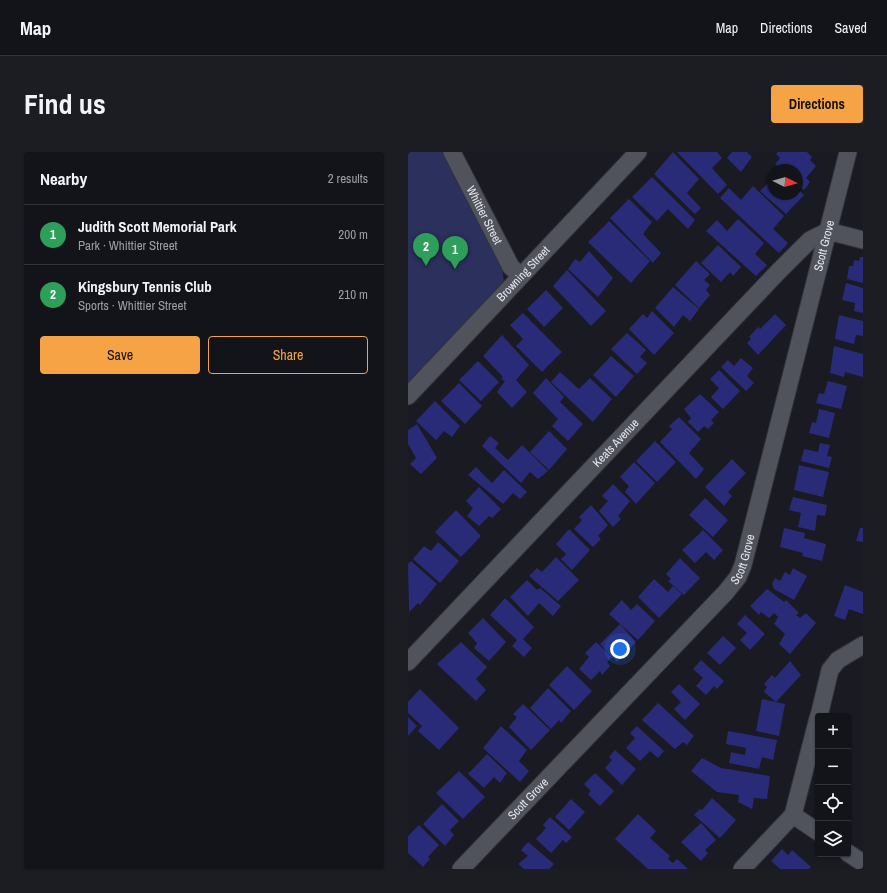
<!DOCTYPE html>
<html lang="en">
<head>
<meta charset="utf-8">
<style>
	:root { --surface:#13141a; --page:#1c1d23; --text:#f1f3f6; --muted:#9d9ea2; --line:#323339; --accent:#f5a345 }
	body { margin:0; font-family:"Archivo Narrow",sans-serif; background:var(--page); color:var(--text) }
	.controls { position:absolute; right:12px; bottom:12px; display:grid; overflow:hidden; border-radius:4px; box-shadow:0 1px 3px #0004 }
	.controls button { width:36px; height:36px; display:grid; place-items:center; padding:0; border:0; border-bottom:1px solid var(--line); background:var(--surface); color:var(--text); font:20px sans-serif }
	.compass { position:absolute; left:359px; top:12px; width:36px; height:36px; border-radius:50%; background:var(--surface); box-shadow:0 1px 3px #0004; rotate:96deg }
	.you { position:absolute; left:212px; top:497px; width:14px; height:14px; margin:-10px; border:3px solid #fff; border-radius:50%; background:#1a73e8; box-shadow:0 0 0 6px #1a73e833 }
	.badge { display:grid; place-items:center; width:26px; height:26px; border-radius:50%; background:var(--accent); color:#fff; font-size:13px; font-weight:700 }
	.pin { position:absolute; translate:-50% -33px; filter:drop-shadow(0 1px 2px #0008) }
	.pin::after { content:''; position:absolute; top:21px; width:14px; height:12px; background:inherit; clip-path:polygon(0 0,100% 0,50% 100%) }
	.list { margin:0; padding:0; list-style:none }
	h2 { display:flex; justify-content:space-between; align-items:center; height:52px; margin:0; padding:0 16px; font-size:17px }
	h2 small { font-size:13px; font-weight:400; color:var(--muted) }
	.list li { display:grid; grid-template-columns:26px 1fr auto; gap:12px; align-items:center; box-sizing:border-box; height:60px; padding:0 16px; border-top:1px solid var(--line) }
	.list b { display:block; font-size:15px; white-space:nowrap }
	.list p { margin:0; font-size:13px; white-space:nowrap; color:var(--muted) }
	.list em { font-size:13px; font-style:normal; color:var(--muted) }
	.actions { display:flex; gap:8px; padding:12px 16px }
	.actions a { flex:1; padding:9px 0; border:1px solid var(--accent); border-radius:4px; text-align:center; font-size:14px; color:var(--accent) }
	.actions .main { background:var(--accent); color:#111 }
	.icon { flex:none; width:22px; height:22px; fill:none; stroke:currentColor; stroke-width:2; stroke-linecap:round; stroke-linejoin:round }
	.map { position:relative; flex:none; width:455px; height:717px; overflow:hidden; border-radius:4px }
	header { display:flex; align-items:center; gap:24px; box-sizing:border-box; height:56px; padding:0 20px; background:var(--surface); border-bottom:1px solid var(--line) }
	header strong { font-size:19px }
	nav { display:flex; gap:22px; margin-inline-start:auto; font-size:14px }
	.intro { display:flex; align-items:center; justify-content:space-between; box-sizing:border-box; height:96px; padding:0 24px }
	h1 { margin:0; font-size:28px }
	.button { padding:10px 18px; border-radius:4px; background:var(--accent); color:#111; font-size:14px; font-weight:700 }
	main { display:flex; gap:24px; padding:0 24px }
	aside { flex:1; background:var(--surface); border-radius:4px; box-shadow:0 1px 3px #0004 }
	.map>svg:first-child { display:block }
</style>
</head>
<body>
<header>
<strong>Map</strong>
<nav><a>Map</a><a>Directions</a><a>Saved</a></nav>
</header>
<div class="intro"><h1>Find us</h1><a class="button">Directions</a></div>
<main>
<aside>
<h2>Nearby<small>2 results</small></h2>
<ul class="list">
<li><span class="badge" style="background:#2e9e5b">1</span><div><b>Judith Scott Memorial Park</b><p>Park · Whittier Street</p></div><em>200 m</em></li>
<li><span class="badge" style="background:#2e9e5b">2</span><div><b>Kingsbury Tennis Club</b><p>Sports · Whittier Street</p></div><em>210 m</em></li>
</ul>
<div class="actions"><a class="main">Save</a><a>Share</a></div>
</aside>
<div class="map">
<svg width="455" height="717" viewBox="0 0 455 717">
	<rect width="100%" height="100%" fill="#191a22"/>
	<path fill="#2b305c" d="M 0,0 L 36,0 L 94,115 L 96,130 L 0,234 Z"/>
	<g fill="#292b78">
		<path d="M 265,0 L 291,27 L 279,41 L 293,56 L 287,62 L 246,22 Z"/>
		<path d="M 269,0 L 309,0 L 314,6 L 304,16 L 319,33 L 310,42 Z"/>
		<path d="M 324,0 L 339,0 L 344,5 L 333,20 L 319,6 Z"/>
		<path d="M 370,0 L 399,0 L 404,5 L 402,8 L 408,14 L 398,26 L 402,30 L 396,38 L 389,32 L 389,18 L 374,18 L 367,12 L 372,6 L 368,2 Z"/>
		<path d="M 244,25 L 287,68 L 280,77 L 260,57 L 249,69 L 224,45 Z"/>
		<path d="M 365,26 L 365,42 L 389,42 L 389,36 L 396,43 L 378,62 L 352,39 Z"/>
		<path d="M 345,34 L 376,64 L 365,77 L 380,91 L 371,101 L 312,46 L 321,36 L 333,48 Z"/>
		<path d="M 221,47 L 244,70 L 235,82 L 253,101 L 245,111 L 202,66 Z"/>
		<path d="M 330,67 L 356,91 L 347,102 L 359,113 L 348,124 L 298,79 L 309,68 L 319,79 Z"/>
		<path d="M 201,69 L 242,109 L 223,131 L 180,90 Z"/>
		<path d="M 310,93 L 333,115 L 325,124 L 322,120 L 313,130 L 293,111 Z"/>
		<path d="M 181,99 L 205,126 L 190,145 L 160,117 L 167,107 L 172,110 Z"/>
		<path d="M 452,105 L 455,105 L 455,131 L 439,127 L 441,114 L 445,114 L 446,108 L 451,109 Z"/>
		<path d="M 288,109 L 302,122 L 296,128 L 302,133 L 298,138 L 302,143 L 291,156 L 267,133 Z"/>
		<path d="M 159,118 L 198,159 L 183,174 L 145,134 Z"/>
		<path d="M 438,131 L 455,136 L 455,161 L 446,159 L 447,151 L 434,148 Z"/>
		<path d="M 265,135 L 291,157 L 282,169 L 275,163 L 266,175 L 247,156 Z"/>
		<path d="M 138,138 L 155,156 L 136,175 L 119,157 Z"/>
		<path d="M 244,159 L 266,181 L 246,203 L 221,177 L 235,162 L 239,166 Z"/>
		<path d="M 115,161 L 154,200 L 134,220 L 108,194 L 115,187 L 102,173 Z"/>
		<path d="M 367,162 L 378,173 L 350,203 L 339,191 L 343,187 L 341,185 L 350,175 L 352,177 Z"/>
		<path d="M 431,163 L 455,169 L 455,184 L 448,183 L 446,192 L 427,187 Z"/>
		<path d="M 219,181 L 238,198 L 232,205 L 239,211 L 229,222 L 203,197 Z"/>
		<path d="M 94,183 L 121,213 L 108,228 L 119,240 L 104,256 L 89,240 L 97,229 L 93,227 L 95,225 L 75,204 Z"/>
		<path d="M 426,194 L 455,202 L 455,225 L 437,220 L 436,225 L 422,221 Z"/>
		<path d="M 203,204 L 226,224 L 208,245 L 185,223 Z"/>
		<path d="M 333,206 L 345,216 L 339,224 L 346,231 L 338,239 L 313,215 L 320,208 L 326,214 Z"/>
		<path d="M 70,209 L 91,230 L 73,249 L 51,228 Z"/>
		<path d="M 311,218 L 332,239 L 315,257 L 303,245 L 311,236 L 302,227 Z"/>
		<path d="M 152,220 L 171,237 L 182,226 L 204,247 L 185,270 L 143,230 Z"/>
		<path d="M 138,226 L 156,245 L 152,250 L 175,272 L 160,289 L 144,274 L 150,267 L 125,241 Z"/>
		<path d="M 420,229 L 439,234 L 433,257 L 408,251 L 411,241 L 416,242 Z"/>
		<path d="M 51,231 L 74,254 L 57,272 L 33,249 Z"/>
		<path d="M 292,242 L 311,260 L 303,268 L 306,271 L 300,277 L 296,274 L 290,280 L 280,270 L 283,266 L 276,257 Z"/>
		<path d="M 27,249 L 52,274 L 44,285 L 36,279 L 28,288 L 8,269 Z"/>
		<path d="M 411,257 L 427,261 L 421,286 L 401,281 L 404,270 L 408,271 Z"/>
		<path d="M 271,265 L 293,287 L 281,301 L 296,317 L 288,327 L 252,290 L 264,277 L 261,274 Z"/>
		<path d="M 9,272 L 29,306 L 13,322 L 2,312 L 8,306 L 0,292 L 0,278 Z"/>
		<path d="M 141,279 L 159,297 L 141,318 L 122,300 Z"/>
		<path d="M 82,284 L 91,291 L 87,296 L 100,308 L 114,293 L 140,319 L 130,327 L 122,320 L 113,331 L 74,294 Z"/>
		<path d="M 247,289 L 268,310 L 249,330 L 228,309 Z"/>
		<path d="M 412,291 L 422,293 L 419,304 L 424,305 L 421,316 L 393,309 L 396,297 L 410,300 Z"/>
		<path d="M 324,307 L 338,321 L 320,340 L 324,344 L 316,354 L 297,335 Z"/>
		<path d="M 226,310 L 247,331 L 228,352 L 217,340 L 221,334 L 212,325 Z"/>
		<path d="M 391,313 L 421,320 L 415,345 L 386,338 Z"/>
		<path d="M 68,315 L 84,331 L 96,318 L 119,340 L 112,347 L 105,341 L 95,352 L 60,323 Z"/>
		<path d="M 205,332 L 222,349 L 210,364 L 213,367 L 205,375 L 191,359 L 200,349 L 194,344 Z"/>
		<path d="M 71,335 L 93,357 L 84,366 L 81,364 L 71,374 L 59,364 L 65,356 L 58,349 Z"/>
		<path d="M 385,345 L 419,353 L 417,364 L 409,363 L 407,379 L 390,375 L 393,361 L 381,358 Z"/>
		<path d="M 297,346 L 320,368 L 305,385 L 281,363 Z"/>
		<path d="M 183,353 L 200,373 L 190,384 L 193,387 L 185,395 L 166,377 L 174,368 L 171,365 Z"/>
		<path d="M 48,358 L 73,384 L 53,405 L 27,380 Z"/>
		<path d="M 376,376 L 397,381 L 396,386 L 418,392 L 414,409 L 394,404 L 395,401 L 372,395 Z"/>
		<path d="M 452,376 L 455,376 L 455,390 L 448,389 Z"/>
		<path d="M 161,377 L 182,398 L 164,418 L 153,407 L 158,402 L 148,392 Z"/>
		<path d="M 295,378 L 315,398 L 306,408 L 298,400 L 287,411 L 274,398 Z"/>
		<path d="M 30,390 L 51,409 L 32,431 L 5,407 L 16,394 L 23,399 Z"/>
		<path d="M 148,405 L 171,428 L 150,449 L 121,424 L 129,416 L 134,420 Z"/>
		<path d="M 272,406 L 292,426 L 276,443 L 260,429 L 263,427 L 258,422 Z"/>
		<path d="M 3,409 L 29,432 L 12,453 L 10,451 L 1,460 L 0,412 Z"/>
		<path d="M 385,416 L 399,424 L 386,448 L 366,437 L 364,432 L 367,426 L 372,429 L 377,420 L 382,423 Z"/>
		<path d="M 246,427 L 260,440 L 265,434 L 274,442 L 251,466 L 230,445 Z"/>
		<path d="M 119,428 L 129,438 L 132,436 L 153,454 L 145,464 L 131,451 L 120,464 L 102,445 Z"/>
		<path d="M 437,433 L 455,440 L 455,462 L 441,457 L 437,468 L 426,464 Z"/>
		<path d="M 359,437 L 376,450 L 378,448 L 391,461 L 388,463 L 392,466 L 398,461 L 408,471 L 382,502 L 371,492 L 377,482 L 366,472 L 370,465 L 366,461 L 361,466 L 353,460 L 351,463 L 342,454 Z"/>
		<path d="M 97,446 L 126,475 L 115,487 L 124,496 L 116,505 L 104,494 L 109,488 L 82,463 Z"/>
		<path d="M 214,448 L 223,458 L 229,452 L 247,469 L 230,488 L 201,462 Z"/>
		<path d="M 337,463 L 357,482 L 342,498 L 332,488 L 339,481 L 329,472 Z"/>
		<path d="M 75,466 L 98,490 L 81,509 L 66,496 L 69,491 L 60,481 Z"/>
		<path d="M 212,472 L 228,490 L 209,510 L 192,492 Z"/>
		<path d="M 315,484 L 328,496 L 312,513 L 299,501 Z"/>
		<path d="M 53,490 L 79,515 L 68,527 L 78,538 L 68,549 L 29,512 Z"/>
		<path d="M 188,490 L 204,505 L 199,510 L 202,514 L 194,523 L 192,519 L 183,528 L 171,517 L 181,505 L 177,501 Z"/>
		<path d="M 293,508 L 316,529 L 309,537 L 306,534 L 298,543 L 288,534 L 295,526 L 285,517 Z"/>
		<path d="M 382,509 L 393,523 L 368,550 L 356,540 L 359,535 L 356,532 L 364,523 L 367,526 Z"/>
		<path d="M 159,514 L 184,539 L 166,558 L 141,533 Z"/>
		<path d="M 271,532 L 292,552 L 277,568 L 266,557 L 273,550 L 263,540 Z"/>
		<path d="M 140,536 L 163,559 L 153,571 L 151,568 L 143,577 L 122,556 Z"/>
		<path d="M 12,537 L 51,576 L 31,598 L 10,579 L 14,574 L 0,561 L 0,550 Z"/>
		<path d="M 354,547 L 377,552 L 371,584 L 348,579 Z"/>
		<path d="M 250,551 L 286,584 L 279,593 L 275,590 L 267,597 L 234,568 Z"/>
		<path d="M 115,552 L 142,578 L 123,598 L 101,575 L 109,565 L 105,562 Z"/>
		<path d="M 0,565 L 9,574 L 0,584 Z"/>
		<path d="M 93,574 L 119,598 L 111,609 L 121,619 L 112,630 L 75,596 Z"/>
		<path d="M 229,574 L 256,599 L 250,606 L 242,599 L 232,609 L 218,596 L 227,586 L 222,581 Z"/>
		<path d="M 320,579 L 369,588 L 365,608 L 354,605 L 351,617 L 321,611 L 323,600 L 337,603 L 338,596 L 318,592 Z"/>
		<path d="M 207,598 L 228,617 L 214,633 L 197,616 L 204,608 L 201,605 Z"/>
		<path d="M 79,602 L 99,621 L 92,631 L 86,625 L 76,636 L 60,622 Z"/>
		<path d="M 294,606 L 313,616 L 362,624 L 359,647 L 346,646 L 344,657 L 330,650 L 331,643 L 309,640 L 283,619 Z"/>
		<path d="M 51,619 L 77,645 L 55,667 L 28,641 Z"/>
		<path d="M 187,621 L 206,639 L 192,654 L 180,642 L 183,639 L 176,632 Z"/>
		<path d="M 304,646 L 328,668 L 312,686 L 286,663 L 292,657 L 294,658 Z"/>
		<path d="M 163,647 L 177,660 L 161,678 L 147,665 Z"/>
		<path d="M 34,652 L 51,669 L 42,678 L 46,683 L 37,694 L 15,672 Z"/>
		<path d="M 230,662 L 248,679 L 242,686 L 262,704 L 260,707 L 265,711 L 269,707 L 280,717 L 240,717 L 207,687 Z"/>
		<path d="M 142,665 L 164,685 L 158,691 L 155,688 L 143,701 L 128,687 L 138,676 L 135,673 Z"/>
		<path d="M 293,671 L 308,688 L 297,698 L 300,701 L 293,709 L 273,690 Z"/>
		<path d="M 11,673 L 31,693 L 20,705 L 22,707 L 15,715 L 0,701 L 0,684 Z"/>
		<path d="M 120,690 L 146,712 L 141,717 L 116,717 L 110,712 L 120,704 L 113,698 Z"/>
		<path d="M 374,697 L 380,703 L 384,698 L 403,715 L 401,717 L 372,717 L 363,709 Z"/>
	</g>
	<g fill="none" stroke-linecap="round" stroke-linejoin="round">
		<g stroke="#323339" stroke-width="19">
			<g id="street">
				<path id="s1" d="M 44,0 L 103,115 L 113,124"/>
				<path id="s2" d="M 0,244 L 230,0"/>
				<path id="s3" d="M 0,510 L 369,121 L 402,88 L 420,79 L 455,88"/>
				<path d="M 411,564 L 422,518 L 430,508 L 455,493"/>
				<path d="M 385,663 L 410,680"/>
				<path d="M 440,701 L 455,711"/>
				<path id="s4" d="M 53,717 L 318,440 L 330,425 L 335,413 L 440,0"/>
				<path d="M 334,717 L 385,663 L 410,566"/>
			</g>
		</g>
		<use href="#street" stroke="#50525c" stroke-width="17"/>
	</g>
	<g text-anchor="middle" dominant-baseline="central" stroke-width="3.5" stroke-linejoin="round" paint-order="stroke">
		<g font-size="12" fill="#e4e5eb" stroke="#191a22">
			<text stroke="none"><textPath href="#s1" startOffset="71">Whittier Street</textPath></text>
			<text stroke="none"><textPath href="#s4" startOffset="745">Scott Grove</textPath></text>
			<text stroke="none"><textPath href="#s2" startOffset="168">Browning Street</textPath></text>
			<text stroke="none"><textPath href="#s3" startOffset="302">Keats Avenue</textPath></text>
			<text stroke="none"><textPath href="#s4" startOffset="421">Scott Grove</textPath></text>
			<text stroke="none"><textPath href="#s4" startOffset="97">Scott Grove</textPath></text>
		</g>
	</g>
</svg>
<div class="controls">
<button>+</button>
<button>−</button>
<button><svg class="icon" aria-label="locate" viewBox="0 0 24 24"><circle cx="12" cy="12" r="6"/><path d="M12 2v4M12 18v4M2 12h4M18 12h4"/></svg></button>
<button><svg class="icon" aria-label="layers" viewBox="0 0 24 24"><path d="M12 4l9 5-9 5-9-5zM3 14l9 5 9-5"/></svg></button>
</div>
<svg class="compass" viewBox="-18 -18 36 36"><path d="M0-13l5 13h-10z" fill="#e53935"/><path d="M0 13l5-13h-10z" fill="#9d9ea2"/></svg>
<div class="you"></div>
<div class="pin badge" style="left:47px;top:117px;background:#2e9e5b">1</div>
<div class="pin badge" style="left:18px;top:114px;background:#2e9e5b">2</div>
</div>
</main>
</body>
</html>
